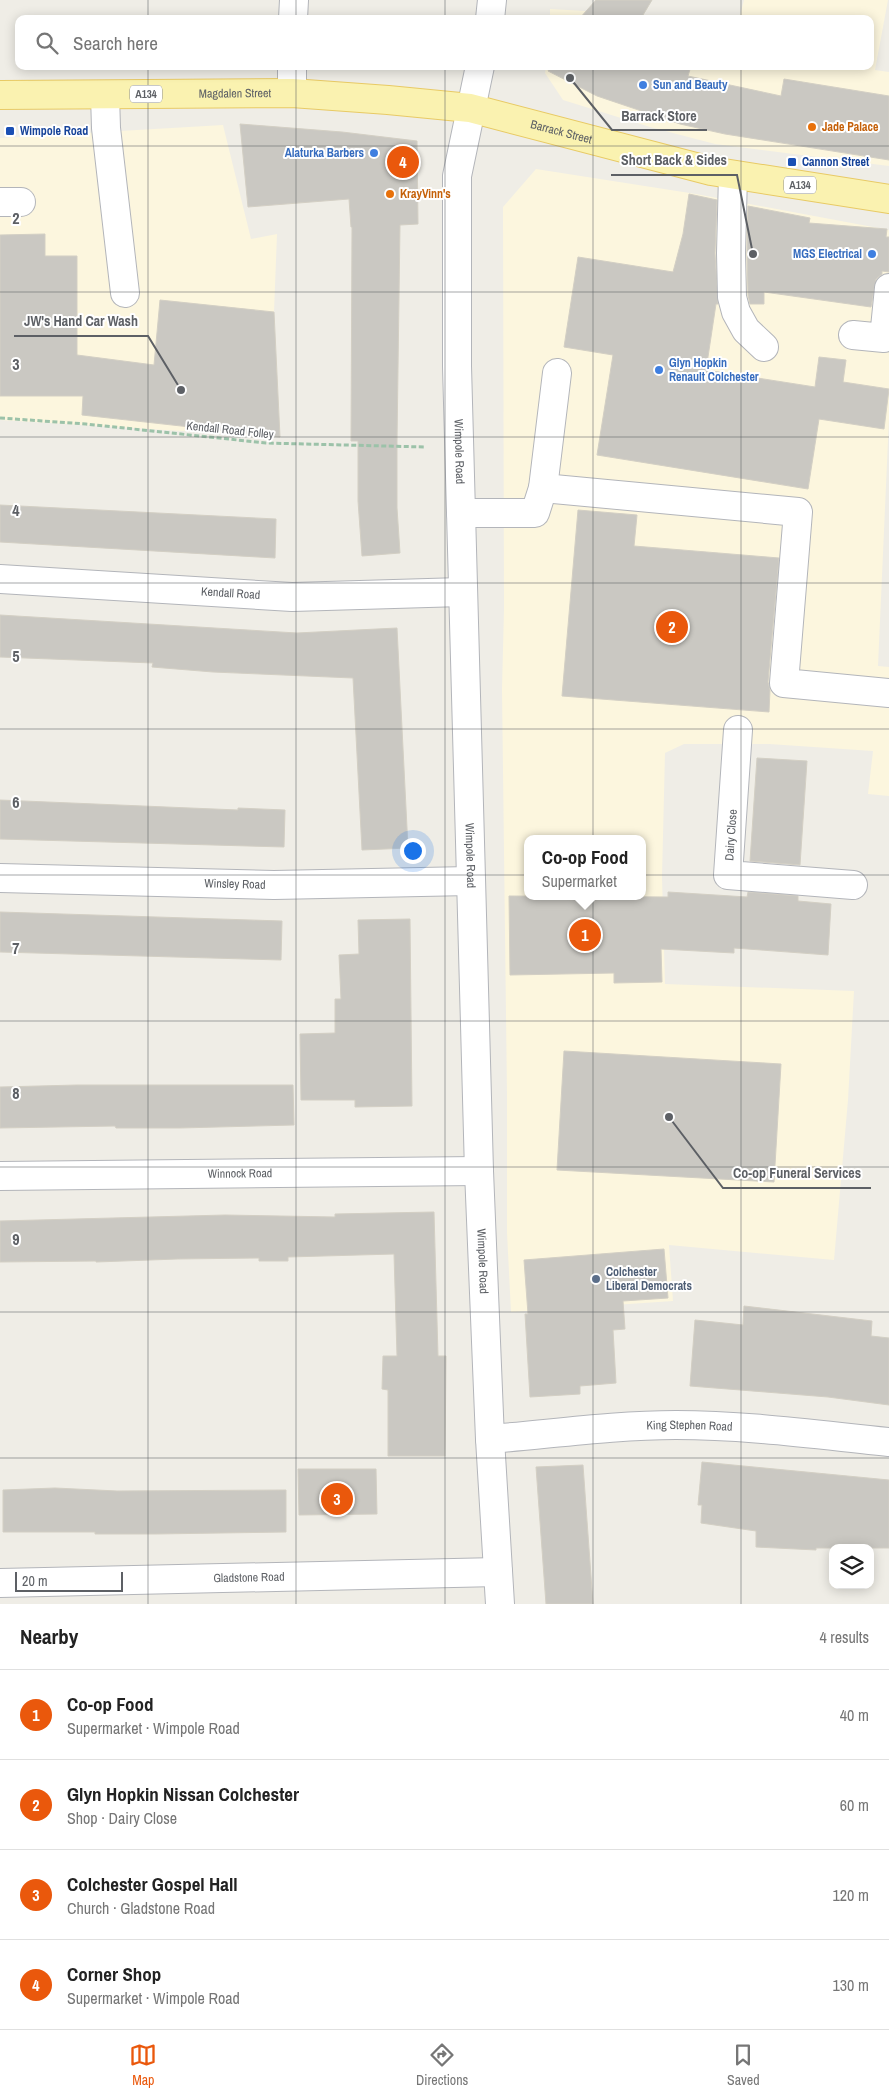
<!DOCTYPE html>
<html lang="en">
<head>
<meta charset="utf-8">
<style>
	:root { --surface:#fff; --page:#f2f2f2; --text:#222; --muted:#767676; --line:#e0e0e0; --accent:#ea580c }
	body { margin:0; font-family:"Archivo Narrow",sans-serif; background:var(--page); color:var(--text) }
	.controls { position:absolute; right:15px; bottom:15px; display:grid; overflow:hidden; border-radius:10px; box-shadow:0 2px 12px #0003 }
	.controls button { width:45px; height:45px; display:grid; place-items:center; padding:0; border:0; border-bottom:1px solid var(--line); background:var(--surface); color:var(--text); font:25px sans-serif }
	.scale { position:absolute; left:15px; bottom:12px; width:108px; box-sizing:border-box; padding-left:5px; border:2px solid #5d6065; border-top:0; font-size:14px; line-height:18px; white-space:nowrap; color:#5d6065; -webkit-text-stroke:4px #fff; paint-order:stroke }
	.you { position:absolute; left:412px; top:850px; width:18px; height:18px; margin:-12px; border:4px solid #fff; border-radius:50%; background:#1a73e8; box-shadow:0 0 0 8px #1a73e833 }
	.badge { display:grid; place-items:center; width:32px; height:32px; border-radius:50%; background:var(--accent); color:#fff; font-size:16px; font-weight:700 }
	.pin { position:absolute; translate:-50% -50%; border:2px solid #fff; box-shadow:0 1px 5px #0006 }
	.popup { position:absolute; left:524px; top:835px; width:122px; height:65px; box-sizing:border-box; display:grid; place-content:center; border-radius:10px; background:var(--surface); filter:drop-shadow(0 1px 4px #0005); font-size:16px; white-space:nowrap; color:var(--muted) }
	.popup b { font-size:19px; color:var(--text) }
	.popup::after { content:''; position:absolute; left:50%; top:100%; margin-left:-10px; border:10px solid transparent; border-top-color:var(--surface) }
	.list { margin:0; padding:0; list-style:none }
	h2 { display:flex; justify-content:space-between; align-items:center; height:65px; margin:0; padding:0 20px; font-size:21px }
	h2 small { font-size:16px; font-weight:400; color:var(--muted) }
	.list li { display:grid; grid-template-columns:32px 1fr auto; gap:15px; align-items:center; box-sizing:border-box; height:90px; padding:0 20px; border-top:1px solid var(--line) }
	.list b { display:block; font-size:19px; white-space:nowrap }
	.list p { margin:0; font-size:16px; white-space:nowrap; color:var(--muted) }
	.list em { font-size:16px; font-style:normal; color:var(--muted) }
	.icon { flex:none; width:28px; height:28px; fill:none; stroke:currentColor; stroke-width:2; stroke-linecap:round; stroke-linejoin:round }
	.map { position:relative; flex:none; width:889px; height:1604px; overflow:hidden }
	.search { position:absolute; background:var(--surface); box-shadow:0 2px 12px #0003; left:15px; right:15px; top:15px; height:55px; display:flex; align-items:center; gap:12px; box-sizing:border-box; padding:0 18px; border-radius:10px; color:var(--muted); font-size:19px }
	.sheet { height:425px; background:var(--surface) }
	nav { display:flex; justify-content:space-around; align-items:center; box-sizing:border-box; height:70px; border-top:1px solid var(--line); background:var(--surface); font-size:14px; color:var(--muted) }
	nav a { display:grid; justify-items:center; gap:2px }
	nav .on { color:var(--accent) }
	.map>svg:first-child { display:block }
</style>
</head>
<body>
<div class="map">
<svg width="889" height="1604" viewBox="0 0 889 1604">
	<rect width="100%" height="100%" fill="#efede6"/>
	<g fill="#fcf6de" fill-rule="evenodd">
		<path d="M 744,0 L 888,0 L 875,70 L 889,72 L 889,166 L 715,144 L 650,127 L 563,100 L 545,73 L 546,66 L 870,66 L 870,19 L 739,19 Z"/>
		<path d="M 550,9 L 585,11 L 599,19 L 550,19 Z"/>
		<path d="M 223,125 L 251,239 L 277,234 L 274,312 L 280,437 L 0,420 L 0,138 Z"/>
		<path d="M 536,169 L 696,194 L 889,230 L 889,418 L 878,666 L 889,667 L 889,796 L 868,794 L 873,751 L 769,744 L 684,744 L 665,753 L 662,877 L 665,984 L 854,991 L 848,1100 L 834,1260 L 669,1245 L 673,1301 L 511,1312 L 507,1233 L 507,1095 L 502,689 L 504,609 L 503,207 ZM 528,839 L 642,839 L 642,896 L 528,896 Z"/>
	</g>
	<g fill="#cac8c2" stroke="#d3cfc4">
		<path d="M 596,0 L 652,0 L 643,15 L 655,19 L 579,19 Z"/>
		<path d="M 551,66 L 691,66 L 688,76 L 781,96 L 784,79 L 889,96 L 889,160 L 725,134 L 680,124 L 597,96 L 548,71 Z"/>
		<path d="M 240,124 L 342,132 L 417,141 L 418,224 L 400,225 L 397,441 L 397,508 L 400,553 L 362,556 L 358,501 L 358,441 L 351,441 L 352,227 L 351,227 L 349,199 L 248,207 Z"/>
		<path d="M 689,194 L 717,200 L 715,253 L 718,304 L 716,304 L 706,370 L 815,387 L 819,357 L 846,360 L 843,382 L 889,389 L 884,429 L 819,419 L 808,489 L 597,455 L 613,355 L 564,347 L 578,257 L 673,272 L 683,234 Z"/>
		<path d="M 748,206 L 810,218 L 809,223 L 887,229 L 886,237 L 889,237 L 889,272 L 882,271 L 882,274 L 876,279 L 871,307 L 764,292 L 764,304 L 750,304 L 748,295 L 747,253 Z"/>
		<path d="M 45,234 L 45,256 L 77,256 L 77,355 L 154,365 L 160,300 L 274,312 L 280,437 L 82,415 L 83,396 L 0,396 L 0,235 Z"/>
		<path d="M 0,505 L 276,519 L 275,558 L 0,542 Z"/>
		<path d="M 578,510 L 637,515 L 634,546 L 779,558 L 768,682 L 770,690 L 769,712 L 562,696 Z"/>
		<path d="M 0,615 L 297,633 L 397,628 L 408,848 L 362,850 L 353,678 L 213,672 L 152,667 L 153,663 L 0,657 Z"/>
		<path d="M 757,758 L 807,761 L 800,865 L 750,861 Z"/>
		<path d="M 0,800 L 238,810 L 238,808 L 285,810 L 284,847 L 0,839 Z"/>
		<path d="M 668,892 L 747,897 L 748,892 L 798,896 L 798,901 L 831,904 L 828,955 L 734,948 L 734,953 L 661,949 L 662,982 L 614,983 L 614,973 L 510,975 L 509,896 L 668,897 Z"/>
		<path d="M 0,912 L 282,921 L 281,960 L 0,952 Z"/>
		<path d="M 410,919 L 412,1106 L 355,1107 L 355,1100 L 301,1100 L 300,1034 L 335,1033 L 335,999 L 341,999 L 339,955 L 359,954 L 358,920 Z"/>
		<path d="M 564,1051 L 781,1064 L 774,1182 L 557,1170 Z"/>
		<path d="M 77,1085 L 293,1085 L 294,1125 L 180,1128 L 116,1128 L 115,1126 L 0,1128 L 0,1087 Z"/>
		<path d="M 434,1212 L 438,1356 L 446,1356 L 445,1456 L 388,1456 L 388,1390 L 382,1389 L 383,1356 L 397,1356 L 394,1254 L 288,1257 L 288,1261 L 259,1261 L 259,1258 L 177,1259 L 96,1262 L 96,1261 L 0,1262 L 0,1221 L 225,1215 L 335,1217 L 335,1214 Z"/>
		<path d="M 664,1249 L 668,1298 L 623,1301 L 625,1329 L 613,1330 L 616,1383 L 580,1386 L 580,1394 L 530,1397 L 525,1314 L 528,1314 L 524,1260 Z"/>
		<path d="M 744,1306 L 872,1321 L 871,1336 L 889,1338 L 889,1405 L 828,1397 L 690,1386 L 695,1320 L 743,1325 Z"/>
		<path d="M 702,1462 L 889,1480 L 889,1548 L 816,1548 L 816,1550 L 756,1547 L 756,1531 L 701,1523 L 702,1505 L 698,1505 Z"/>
		<path d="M 583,1465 L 593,1604 L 546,1604 L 536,1467 Z"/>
		<path d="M 298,1469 L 376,1469 L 377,1514 L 299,1515 Z"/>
		<path d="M 55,1488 L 117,1491 L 286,1490 L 286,1532 L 156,1534 L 95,1534 L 95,1532 L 3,1532 L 3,1490 Z"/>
	</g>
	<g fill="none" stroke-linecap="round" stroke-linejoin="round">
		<g stroke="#b3b5ba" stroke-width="30">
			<g id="minor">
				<path d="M 293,19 L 294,0"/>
				<path d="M 490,19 L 492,0"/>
				<path id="s1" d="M 480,66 L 457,176 L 457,366 L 479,1171 L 490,1439 L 500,1604"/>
				<path d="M 292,93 L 292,66"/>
				<path d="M 105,95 L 106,128 L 125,293"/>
				<path d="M 733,175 L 731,253 L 732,297 L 736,312 L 746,330 L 764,347"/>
				<path d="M 0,202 L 21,202"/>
				<path d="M 853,335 L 884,338 L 889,288"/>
				<path d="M 543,488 L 798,512 L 784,683 L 889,693"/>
				<path d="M 461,513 L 535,513 L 543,488 L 557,373"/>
				<path id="s2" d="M 0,579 L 292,597 L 462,592"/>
				<path d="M 738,730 L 728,875 L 853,885"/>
				<path id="s3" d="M 0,878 L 274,885 L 470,881"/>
				<path id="s4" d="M 0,1176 L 479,1171"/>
				<path id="s5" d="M 490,1439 C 552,1434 614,1425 676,1425 C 747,1425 819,1435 889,1442"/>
				<path id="s6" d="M 0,1583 L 498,1572"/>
			</g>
		</g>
		<g stroke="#e8ca65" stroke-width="30">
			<g id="major">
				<path id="s7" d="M 0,95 L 292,93 L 388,100 L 470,108 L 711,171 L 889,199"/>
			</g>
		</g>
		<path stroke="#9cc2a9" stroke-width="3" stroke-dasharray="5 2.5" stroke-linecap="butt" d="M 0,418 L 86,424 L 266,443 L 426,447"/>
		<use href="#minor" stroke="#fff" stroke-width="28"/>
		<use href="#major" stroke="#faf2b0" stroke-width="28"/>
	</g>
	<path fill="none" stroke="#5d6065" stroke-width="1" stroke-opacity="0.55" d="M 148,0 L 148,19M 296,0 L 296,19M 445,0 L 445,19M 593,0 L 593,19M 741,0 L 741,19M 148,66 L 148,1604M 296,66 L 296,1604M 445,66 L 445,1604M 593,66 L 593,1604M 741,66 L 741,1604M 0,146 L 889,146M 0,292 L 889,292M 0,437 L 889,437M 0,583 L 889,583M 0,729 L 889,729M 0,875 L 889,875M 0,1021 L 889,1021M 0,1167 L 889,1167M 0,1312 L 889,1312M 0,1458 L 889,1458"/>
	<g fill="#3f7fe0" stroke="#fff" stroke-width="2">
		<circle cx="643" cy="85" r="5"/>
		<circle cx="374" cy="153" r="5"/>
		<circle cx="872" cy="254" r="5"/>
		<circle cx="659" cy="370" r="5"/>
	</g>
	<g fill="#e8710a" stroke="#fff" stroke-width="2">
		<circle cx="812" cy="127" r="5"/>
		<circle cx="390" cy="194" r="5"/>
	</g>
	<g fill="#1a4fb4" stroke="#fff" stroke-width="2">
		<rect x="5" y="126" width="10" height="10" rx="2.5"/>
		<rect x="787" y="157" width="10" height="10" rx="2.5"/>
	</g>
	<circle fill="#5c6f8a" stroke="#fff" stroke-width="2" cx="596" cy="1279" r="5"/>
	<g text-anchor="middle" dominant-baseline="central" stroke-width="4" stroke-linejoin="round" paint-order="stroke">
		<g fill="#fff" stroke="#8e9093" stroke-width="1">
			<rect x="130" y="85.5" width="32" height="17" rx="4"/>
			<rect x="784" y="176.5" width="32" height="17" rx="4"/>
		</g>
		<g font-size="11" font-weight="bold" fill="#5d6065">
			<text x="146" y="94">A134</text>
			<text x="800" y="185">A134</text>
		</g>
		<g font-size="12" font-weight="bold" fill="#366cbe" stroke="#fff" text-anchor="start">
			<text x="653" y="85">Sun and Beauty</text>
			<text x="364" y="153" text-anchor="end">Alaturka Barbers</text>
			<text x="862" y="254" text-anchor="end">MGS Electrical</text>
			<text x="669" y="363">Glyn Hopkin<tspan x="669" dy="14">Renault Colchester</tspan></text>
		</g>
		<g font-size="12" fill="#5d6065" stroke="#fff">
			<text stroke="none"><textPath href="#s7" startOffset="235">Magdalen Street</textPath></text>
			<text stroke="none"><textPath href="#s7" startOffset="565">Barrack Street</textPath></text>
			<text transform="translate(230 430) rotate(6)">Kendall Road Folley</text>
			<text stroke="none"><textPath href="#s1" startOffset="388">Wimpole Road</textPath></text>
			<text stroke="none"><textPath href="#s2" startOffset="231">Kendall Road</textPath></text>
			<text transform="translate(731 835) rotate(-86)">Dairy Close</text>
			<text stroke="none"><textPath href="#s1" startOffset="792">Wimpole Road</textPath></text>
			<text stroke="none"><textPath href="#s3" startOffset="235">Winsley Road</textPath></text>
			<text stroke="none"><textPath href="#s4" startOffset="240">Winnock Road</textPath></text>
			<text stroke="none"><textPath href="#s1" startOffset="1198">Wimpole Road</textPath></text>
			<text stroke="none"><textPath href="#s5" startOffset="200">King Stephen Road</textPath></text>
			<text stroke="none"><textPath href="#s6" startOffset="249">Gladstone Road</textPath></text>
		</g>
		<g font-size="12" font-weight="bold" fill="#c56008" stroke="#fff" text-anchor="start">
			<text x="822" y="127">Jade Palace</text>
			<text x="400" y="194">KrayVinn's</text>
		</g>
		<g font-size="12" font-weight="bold" fill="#164399" stroke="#fff" text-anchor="start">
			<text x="20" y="131">Wimpole Road</text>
			<text x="802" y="162">Cannon Street</text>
		</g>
		<g font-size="12" font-weight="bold" fill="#4e5e75" stroke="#fff" text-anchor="start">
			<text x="606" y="1272">Colchester<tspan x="606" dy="14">Liberal Democrats</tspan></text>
		</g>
	</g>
	<g font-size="16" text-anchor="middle" font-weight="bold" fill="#5d6065" stroke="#fff" stroke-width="4" stroke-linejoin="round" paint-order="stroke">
		<text x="16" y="224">2</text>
		<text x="16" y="370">3</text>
		<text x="16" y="516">4</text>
		<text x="16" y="662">5</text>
		<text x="16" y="808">6</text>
		<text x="16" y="954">7</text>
		<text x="16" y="1099">8</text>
		<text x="16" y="1245">9</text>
	</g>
	<path fill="none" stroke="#5d6065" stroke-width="2" d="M570 78L612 130H707M753 254L737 175H611M181 390L148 336H14M669 1117L723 1188H871"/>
	<g fill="#5d6065" stroke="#fff" stroke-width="2">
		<circle cx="570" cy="78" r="5"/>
		<circle cx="753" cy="254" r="5"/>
		<circle cx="181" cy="390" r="5"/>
		<circle cx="669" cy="1117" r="5"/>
	</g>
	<g font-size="14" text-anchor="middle" font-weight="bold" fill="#5d6065" stroke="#fff" stroke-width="4" stroke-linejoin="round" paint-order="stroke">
		<text x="659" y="121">Barrack Store</text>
		<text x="674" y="165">Short Back &amp; Sides</text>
		<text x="81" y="326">JW's Hand Car Wash</text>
		<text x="797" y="1178">Co-op Funeral Services</text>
	</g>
</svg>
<div class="controls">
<button><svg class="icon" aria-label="layers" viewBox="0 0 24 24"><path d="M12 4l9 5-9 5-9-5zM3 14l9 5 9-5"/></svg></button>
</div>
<div class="scale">20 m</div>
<div class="you"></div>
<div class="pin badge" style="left:585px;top:935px">1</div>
<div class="popup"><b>Co-op Food</b>Supermarket</div>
<div class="pin badge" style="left:672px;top:627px">2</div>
<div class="pin badge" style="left:337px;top:1499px">3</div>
<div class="pin badge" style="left:403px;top:162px">4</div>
<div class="search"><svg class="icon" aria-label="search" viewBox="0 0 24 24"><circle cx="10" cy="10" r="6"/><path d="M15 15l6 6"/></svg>Search here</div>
</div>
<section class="sheet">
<h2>Nearby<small>4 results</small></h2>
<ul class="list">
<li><span class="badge">1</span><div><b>Co-op Food</b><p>Supermarket · Wimpole Road</p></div><em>40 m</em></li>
<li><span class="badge">2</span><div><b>Glyn Hopkin Nissan Colchester</b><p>Shop · Dairy Close</p></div><em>60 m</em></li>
<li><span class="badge">3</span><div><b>Colchester Gospel Hall</b><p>Church · Gladstone Road</p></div><em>120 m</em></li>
<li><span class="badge">4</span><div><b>Corner Shop</b><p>Supermarket · Wimpole Road</p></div><em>130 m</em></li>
</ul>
</section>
<nav>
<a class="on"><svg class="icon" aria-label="map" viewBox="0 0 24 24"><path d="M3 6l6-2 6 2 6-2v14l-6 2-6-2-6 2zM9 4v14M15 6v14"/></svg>Map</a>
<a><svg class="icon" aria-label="directions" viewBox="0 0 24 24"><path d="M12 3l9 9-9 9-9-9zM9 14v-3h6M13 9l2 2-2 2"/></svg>Directions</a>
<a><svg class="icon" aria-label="saved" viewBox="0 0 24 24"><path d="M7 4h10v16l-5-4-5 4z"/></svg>Saved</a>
</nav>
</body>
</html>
